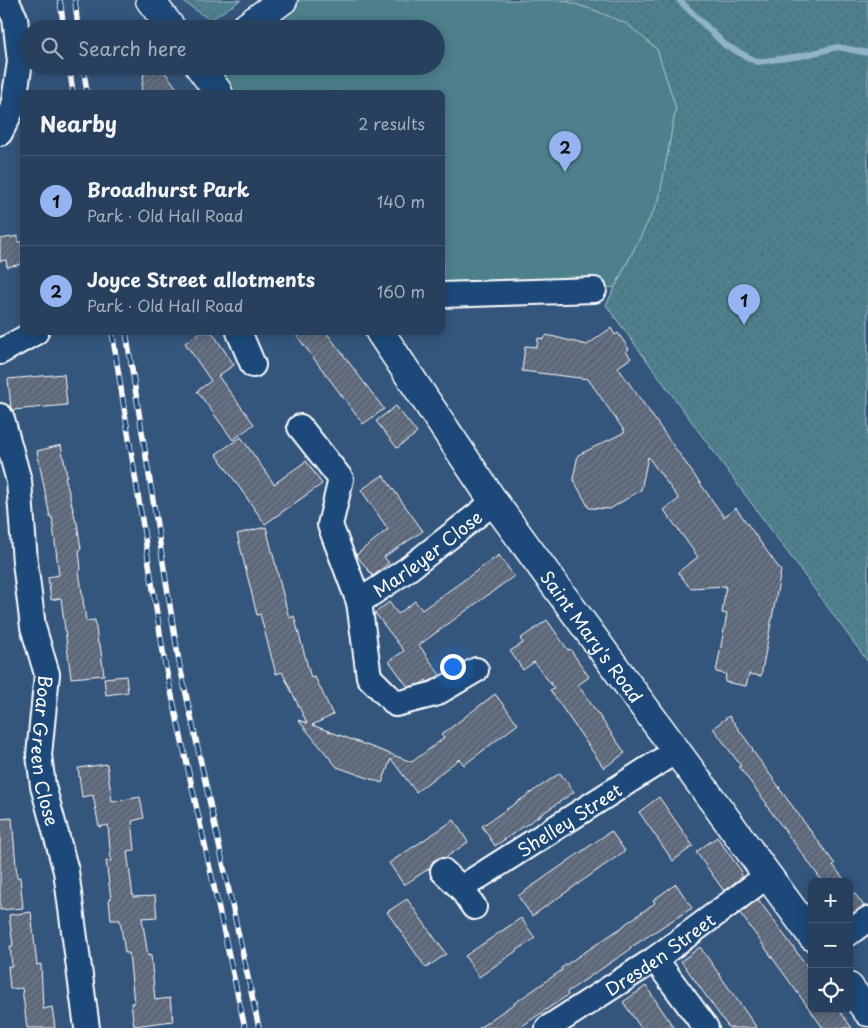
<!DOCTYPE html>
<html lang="en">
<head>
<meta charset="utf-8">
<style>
	:root { --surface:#27405e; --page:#334b67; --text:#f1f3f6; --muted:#a4afbc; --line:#435973; --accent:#95b2f1 }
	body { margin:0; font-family:"Playpen Sans",sans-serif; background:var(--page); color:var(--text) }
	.controls { position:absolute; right:15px; bottom:15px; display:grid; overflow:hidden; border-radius:8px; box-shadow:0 2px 12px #0003 }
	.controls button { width:45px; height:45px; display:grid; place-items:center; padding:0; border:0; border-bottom:1px solid var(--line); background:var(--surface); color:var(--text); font:25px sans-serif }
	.you { position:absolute; left:452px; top:666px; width:18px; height:18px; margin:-12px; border:4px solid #fff; border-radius:50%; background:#1a73e8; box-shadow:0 0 0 8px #1a73e833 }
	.badge { display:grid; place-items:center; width:32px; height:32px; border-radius:50%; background:var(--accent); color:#111; font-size:16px; font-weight:700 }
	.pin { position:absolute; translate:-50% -41px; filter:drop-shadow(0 1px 2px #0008) }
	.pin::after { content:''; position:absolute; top:26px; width:18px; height:15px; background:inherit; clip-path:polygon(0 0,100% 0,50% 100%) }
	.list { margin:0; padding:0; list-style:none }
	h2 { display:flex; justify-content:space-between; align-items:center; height:65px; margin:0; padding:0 20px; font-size:21px }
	h2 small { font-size:16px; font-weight:400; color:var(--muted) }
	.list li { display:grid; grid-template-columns:32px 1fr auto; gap:15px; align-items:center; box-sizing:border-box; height:90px; padding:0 20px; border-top:1px solid var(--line) }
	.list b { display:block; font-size:19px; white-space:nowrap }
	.list p { margin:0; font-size:16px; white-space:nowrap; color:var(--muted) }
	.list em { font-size:16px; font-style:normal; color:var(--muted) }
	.icon { flex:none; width:28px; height:28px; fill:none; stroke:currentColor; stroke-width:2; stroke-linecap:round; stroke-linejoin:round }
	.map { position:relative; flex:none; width:868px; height:1028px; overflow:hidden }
	.search { position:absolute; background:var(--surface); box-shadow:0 2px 12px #0003; left:20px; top:20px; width:425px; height:55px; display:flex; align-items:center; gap:12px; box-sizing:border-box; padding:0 18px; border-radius:28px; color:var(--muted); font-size:19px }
	.panel { position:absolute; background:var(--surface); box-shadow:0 2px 12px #0003; left:20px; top:90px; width:425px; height:245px; border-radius:8px }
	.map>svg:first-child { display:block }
</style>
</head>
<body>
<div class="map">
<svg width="868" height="1028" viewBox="0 0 868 1028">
	<defs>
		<pattern id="park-dots" width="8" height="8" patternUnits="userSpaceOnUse" patternTransform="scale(1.25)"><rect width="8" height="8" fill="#4e808c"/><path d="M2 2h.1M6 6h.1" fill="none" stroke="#4d666c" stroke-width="1.8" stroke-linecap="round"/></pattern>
		<pattern id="building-hatch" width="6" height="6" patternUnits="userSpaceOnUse" patternTransform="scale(1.25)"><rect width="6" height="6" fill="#657185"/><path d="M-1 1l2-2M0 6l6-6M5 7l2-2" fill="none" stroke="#565b63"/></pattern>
	</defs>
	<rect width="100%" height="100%" fill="#34567d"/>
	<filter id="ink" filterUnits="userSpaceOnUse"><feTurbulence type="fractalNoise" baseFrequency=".02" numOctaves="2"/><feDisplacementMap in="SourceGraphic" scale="10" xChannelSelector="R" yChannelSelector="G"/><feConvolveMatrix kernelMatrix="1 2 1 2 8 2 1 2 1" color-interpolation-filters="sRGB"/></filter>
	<g filter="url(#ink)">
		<path fill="#4e808c" stroke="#a6c0c6" d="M 283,0 L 562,0 L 594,10 L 627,24 L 657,49 L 676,108 L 659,200 L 615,287 L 594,290 L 443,295 L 442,92 L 218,92 L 199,66 L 436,66 L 436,29 L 243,29 Z"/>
		<g fill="url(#park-dots)" stroke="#a6c0c6">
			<path d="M 181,0 L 241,0 L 210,20 Z"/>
			<path d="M 562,0 L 868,0 L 868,662 L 606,305 L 659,200 L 676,108 L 657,49 L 627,24 L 594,10 Z"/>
		</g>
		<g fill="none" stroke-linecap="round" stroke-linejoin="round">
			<path stroke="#91b2c8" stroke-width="6" d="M 679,0 L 725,45 L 757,62 L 801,56 L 838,47 L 868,53"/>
		</g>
		<g fill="url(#building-hatch)" stroke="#fff">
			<path d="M 145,66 L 160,66 L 180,92 L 141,92 Z"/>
			<path d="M 18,236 L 18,242 L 22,242 L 22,264 L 7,267 L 6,260 L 0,261 L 0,239 Z"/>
			<path d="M 611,328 L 615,335 L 618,333 L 629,349 L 626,351 L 631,358 L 618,367 L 619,369 L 724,517 L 736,508 L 781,571 L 761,676 L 749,674 L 746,686 L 725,682 L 726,674 L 716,672 L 727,614 L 722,613 L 726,586 L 690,588 L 678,572 L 698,557 L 664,510 L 679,499 L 648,457 L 641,490 L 610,509 L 589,508 L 573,479 L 578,455 L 625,432 L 588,379 L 522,371 L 525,346 L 537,347 L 538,338 L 544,339 L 547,335 L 587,345 Z"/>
			<path d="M 201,332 L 212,332 L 234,365 L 218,376 L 254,424 L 233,440 L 197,391 L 211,381 L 185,343 Z"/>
			<path d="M 294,332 L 326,332 L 384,409 L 363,424 Z"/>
			<path d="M 64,374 L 67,405 L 13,410 L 11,408 L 8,379 Z"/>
			<path d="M 396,406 L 417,433 L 397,448 L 376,421 Z"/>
			<path d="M 241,437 L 274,484 L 306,461 L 322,484 L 265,524 L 216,454 Z"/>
			<path d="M 61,445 L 67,476 L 65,476 L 76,522 L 77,522 L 81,549 L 79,550 L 81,570 L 79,571 L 86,621 L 95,620 L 98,644 L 100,644 L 104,675 L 71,678 L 61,598 L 51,600 L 48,577 L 59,575 L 52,517 L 50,517 L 37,451 Z"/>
			<path d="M 383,475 L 423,531 L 384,557 L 389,563 L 373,576 L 356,555 L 388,529 L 361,490 Z"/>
			<path d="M 266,527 L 289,618 L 294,616 L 311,678 L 315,677 L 333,715 L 312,725 L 412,762 L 444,738 L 441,735 L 495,694 L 518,724 L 464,765 L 459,759 L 416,792 L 391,759 L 382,783 L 337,767 L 298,720 L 307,723 L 282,672 L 276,674 L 260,614 L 257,615 L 237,534 Z"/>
			<path d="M 499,555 L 514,576 L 419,645 L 440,675 L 430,681 L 427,682 L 426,680 L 420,684 L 408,687 L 389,661 L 404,651 L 375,613 L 389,602 L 398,614 L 415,601 L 422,610 Z"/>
			<path d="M 547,620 L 568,650 L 570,649 L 589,677 L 578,685 L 625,753 L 604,768 L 550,690 L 554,688 L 534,662 L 523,670 L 510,651 L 523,643 L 520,639 Z"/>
			<path d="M 126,676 L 128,692 L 106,695 L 104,678 Z"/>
			<path d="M 729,716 L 753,749 L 752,750 L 780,788 L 779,788 L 835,864 L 833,865 L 846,882 L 823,882 L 766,805 L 767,804 L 739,767 L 741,766 L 713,728 Z"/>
			<path d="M 107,764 L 112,802 L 140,797 L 144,818 L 132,821 L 135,850 L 127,851 L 133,897 L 155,896 L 157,917 L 142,918 L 148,956 L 151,955 L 155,1000 L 170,998 L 173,1021 L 134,1026 L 131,1003 L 134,1003 L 129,953 L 125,953 L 120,920 L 111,920 L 109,899 L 111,899 L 106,861 L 111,861 L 108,825 L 99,827 L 93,795 L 82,797 L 78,768 Z"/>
			<path d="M 560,773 L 574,792 L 495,846 L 482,826 Z"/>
			<path d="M 659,797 L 693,846 L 673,861 L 639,812 Z"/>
			<path d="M 12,818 L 17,878 L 20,877 L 23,908 L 0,910 L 0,819 Z"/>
			<path d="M 454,820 L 468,842 L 445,858 L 439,858 L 433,861 L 430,868 L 404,885 L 389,863 Z"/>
			<path d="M 611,831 L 625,851 L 532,916 L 518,896 Z"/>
			<path d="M 717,837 L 742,872 L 740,874 L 742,877 L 724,891 L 696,852 Z"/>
			<path d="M 676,884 L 692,908 L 668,923 L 630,948 L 631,949 L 567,992 L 568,995 L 519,1028 L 479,1028 L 562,970 L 561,968 L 624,926 L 624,925 L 655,903 L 653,900 Z"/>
			<path d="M 849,886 L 864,906 L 849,916 Z"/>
			<path d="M 407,899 L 446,954 L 426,968 L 387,912 Z"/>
			<path d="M 758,899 L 812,973 L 812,1009 L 838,1009 L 852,1028 L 823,1028 L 740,913 Z"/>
			<path d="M 31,912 L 37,965 L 41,964 L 43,1009 L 52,1007 L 55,1028 L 27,1028 L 22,988 L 10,989 L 8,966 L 12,966 L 10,946 L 13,946 L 9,915 Z"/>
			<path d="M 521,918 L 535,938 L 479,977 L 465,956 Z"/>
			<path d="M 700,947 L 757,1028 L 729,1028 L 681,961 Z"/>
			<path d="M 646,986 L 674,1028 L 641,1028 L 623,1002 Z"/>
		</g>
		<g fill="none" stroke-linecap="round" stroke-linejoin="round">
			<g stroke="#fff" stroke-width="28">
				<g id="minor">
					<path d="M 0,133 L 13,107 L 20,62 L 15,18 L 6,0"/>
					<path d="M 442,295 L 594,290"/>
					<path d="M 239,332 L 253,365"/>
					<path d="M 0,352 L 36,332"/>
					<path id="s1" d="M 0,416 L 2,419 L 19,481 L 25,562 L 33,627 L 47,674 L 39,755 L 43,786 L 66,871 L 87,1028"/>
					<path d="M 300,427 L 341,479 L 330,525 L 359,602 L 369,677 L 396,704 L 435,694 L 476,670"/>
					<path id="s2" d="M 359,602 L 408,569 L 494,502"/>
					<path d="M 443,871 L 461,888 L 474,907"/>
					<path id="s3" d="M 461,888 L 676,751"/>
					<path d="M 849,933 L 868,919"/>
					<path d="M 655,959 L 706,1028"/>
					<path id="s4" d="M 548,1028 L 655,959 L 767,876"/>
				</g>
			</g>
			<g stroke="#fff" stroke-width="31">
				<g id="tertiary">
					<path d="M 150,0 L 172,29"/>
					<path d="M 243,29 L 283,0"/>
					<path d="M 199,66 L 218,92"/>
					<path id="s5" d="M 380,332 L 494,502 L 812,936"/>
					<path d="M 849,987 L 868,1012"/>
				</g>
			</g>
			<use href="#minor" stroke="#1f4a7a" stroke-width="24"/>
			<use href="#tertiary" stroke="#1f4a7a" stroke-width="28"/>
			<g stroke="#fff" stroke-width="5.5">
				<g id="rail">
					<path d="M 60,0 L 64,29"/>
					<path d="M 75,0 L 78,29"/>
					<path d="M 69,66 L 73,92"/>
					<path d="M 83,66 L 87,92"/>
					<path d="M 112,332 L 165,664 L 245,1028"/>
					<path d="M 126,332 L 179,662 L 259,1028"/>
				</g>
			</g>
			<use href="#rail" stroke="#1f4a7a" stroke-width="4" stroke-dasharray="11" stroke-linecap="butt"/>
		</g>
	</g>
	<g text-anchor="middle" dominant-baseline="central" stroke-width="4.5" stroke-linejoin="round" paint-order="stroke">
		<g font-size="18" fill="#fff" stroke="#1f4a7a">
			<text stroke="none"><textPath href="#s2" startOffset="84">Marleyer Close</textPath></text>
			<text stroke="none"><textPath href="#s5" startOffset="371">Saint Mary's Road</textPath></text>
			<text stroke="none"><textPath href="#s1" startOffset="341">Boar Green Close</textPath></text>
			<text stroke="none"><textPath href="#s3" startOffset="128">Shelley Street</textPath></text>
			<text stroke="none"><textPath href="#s4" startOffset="134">Dresden Street</textPath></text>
		</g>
	</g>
</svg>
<div class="controls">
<button>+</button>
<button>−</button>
<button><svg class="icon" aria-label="locate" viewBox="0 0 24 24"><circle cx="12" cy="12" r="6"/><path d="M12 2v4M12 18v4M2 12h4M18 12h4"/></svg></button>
</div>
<div class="you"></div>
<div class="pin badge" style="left:744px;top:325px">1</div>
<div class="pin badge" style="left:565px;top:172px">2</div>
<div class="search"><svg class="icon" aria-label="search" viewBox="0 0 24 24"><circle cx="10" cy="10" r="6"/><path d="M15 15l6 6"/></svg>Search here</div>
<section class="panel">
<h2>Nearby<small>2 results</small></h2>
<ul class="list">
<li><span class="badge">1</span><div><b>Broadhurst Park</b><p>Park · Old Hall Road</p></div><em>140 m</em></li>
<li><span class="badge">2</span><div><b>Joyce Street allotments</b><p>Park · Old Hall Road</p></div><em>160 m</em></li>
</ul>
</section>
</div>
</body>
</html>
